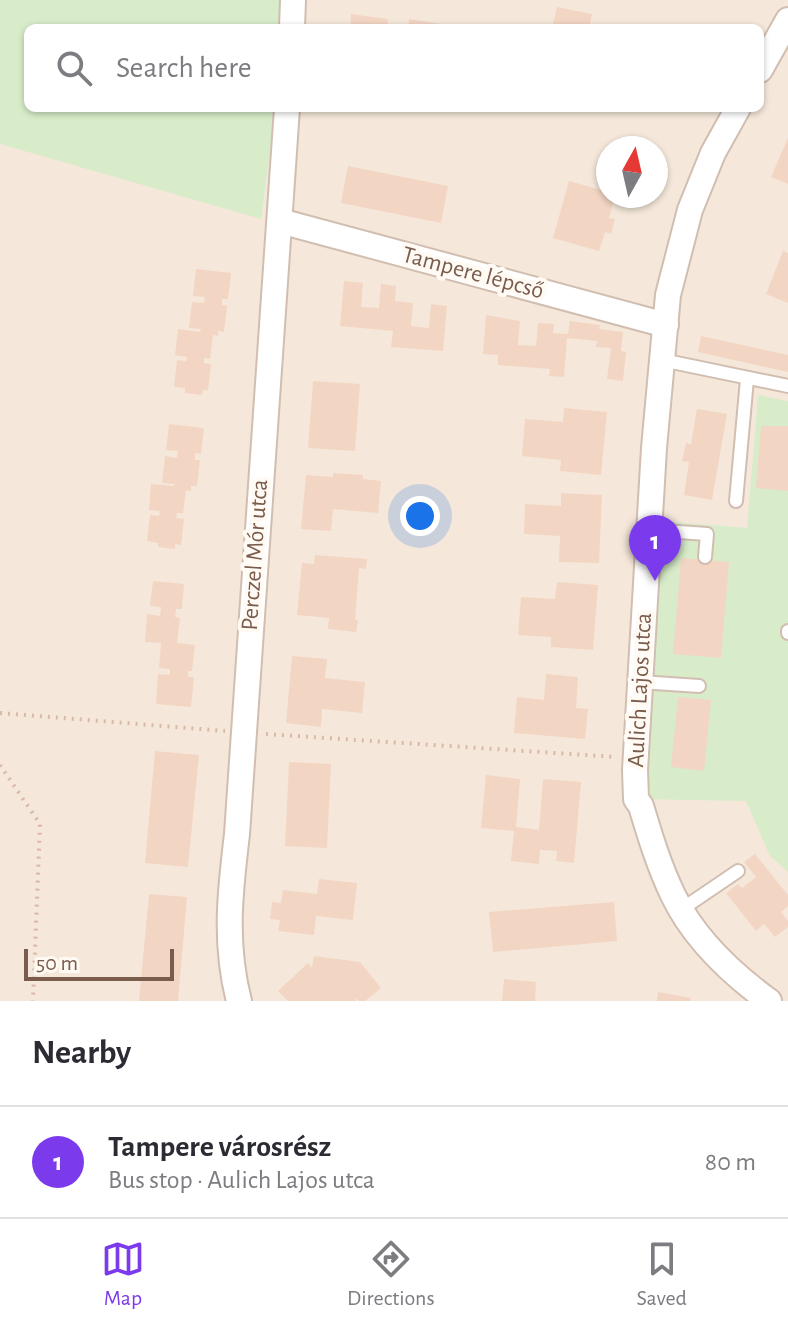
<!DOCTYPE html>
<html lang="en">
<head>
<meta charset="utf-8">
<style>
	:root { --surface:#fff; --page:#f2f2f3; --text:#2b2b33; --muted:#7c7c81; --line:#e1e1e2; --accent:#7c3aed }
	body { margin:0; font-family:"Alegreya Sans",sans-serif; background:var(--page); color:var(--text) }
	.compass { position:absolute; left:596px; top:136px; width:72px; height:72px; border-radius:50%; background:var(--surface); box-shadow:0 2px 6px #0004; rotate:8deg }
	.scale { position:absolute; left:24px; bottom:20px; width:150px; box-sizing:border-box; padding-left:8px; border:4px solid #7a5c4d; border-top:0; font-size:22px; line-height:28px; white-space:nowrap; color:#7a5c4d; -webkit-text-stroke:6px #fffaf3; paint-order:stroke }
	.you { position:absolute; left:420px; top:516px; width:28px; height:28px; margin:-20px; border:6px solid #fff; border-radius:50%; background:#1a73e8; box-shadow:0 0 0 12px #1a73e833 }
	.badge { display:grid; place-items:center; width:52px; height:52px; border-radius:50%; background:var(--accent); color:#fff; font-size:26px; font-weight:700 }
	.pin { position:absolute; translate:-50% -66px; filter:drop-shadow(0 2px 4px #0008) }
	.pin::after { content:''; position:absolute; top:42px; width:28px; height:24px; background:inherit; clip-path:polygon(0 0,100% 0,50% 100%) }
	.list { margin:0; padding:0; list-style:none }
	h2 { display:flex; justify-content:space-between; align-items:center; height:104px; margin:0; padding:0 32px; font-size:34px }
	h2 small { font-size:26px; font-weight:400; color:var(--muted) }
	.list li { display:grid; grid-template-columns:52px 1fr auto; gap:24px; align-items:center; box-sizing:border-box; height:112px; padding:0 32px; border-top:2px solid var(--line) }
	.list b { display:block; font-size:30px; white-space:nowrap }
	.list p { margin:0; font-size:26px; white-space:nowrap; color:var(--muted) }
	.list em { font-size:26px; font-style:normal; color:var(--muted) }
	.icon { flex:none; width:44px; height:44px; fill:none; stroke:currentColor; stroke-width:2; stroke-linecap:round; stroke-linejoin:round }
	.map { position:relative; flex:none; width:788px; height:1001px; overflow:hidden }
	.search { position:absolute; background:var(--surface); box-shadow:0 2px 6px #0004; left:24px; right:24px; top:24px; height:88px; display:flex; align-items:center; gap:20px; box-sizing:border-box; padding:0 28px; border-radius:12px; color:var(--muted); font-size:30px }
	.sheet { height:216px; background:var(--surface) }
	nav { display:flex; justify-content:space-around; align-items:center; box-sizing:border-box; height:112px; border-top:2px solid var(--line); background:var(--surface); font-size:22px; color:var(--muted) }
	nav a { display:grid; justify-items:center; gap:4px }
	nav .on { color:var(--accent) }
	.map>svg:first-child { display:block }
</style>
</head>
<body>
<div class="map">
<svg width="788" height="1001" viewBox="0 0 788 1001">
	<rect width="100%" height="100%" fill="#fdf6ec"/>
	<path fill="#f5e8da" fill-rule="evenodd" d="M 0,0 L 788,0 L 788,1001 L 0,1001 ZM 28,28 L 760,28 L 760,108 L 28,108 ZM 608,148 L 656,148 L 656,196 L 608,196 Z"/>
	<g fill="#d8ecc9">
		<path d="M 0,0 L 290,0 L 287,28 L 28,28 L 28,108 L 276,108 L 261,219 L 0,144 Z"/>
		<path d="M 758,395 L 788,401 L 788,872 L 770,856 L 746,801 L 636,799 L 650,520 L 747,528 Z"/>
	</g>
	<g fill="#f3d5c3">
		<path d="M 557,7 L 592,14 L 589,28 L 552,28 Z"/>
		<path d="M 351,14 L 388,19 L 387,28 L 350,28 Z"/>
		<path d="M 409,19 L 448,25 L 447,28 L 408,28 Z"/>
		<path d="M 788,138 L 788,184 L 771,177 Z"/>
		<path d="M 348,166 L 448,186 L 441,223 L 341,203 Z"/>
		<path d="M 569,181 L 608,192 L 608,196 L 615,196 L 609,218 L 615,219 L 611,234 L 605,232 L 599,251 L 553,238 Z"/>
		<path d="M 783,251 L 788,253 L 788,303 L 766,294 Z"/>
		<path d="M 196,269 L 231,273 L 228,299 L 222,299 L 222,305 L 227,306 L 224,332 L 218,331 L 218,336 L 213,335 L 210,359 L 204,358 L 204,363 L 211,364 L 208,390 L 203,390 L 202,395 L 185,393 L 185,388 L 174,387 L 177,360 L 186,361 L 187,357 L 175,355 L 178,329 L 200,332 L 201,329 L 189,328 L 192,302 L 204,303 L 205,297 L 193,296 Z"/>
		<path d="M 344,281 L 363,283 L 361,307 L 379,308 L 381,284 L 396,286 L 395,301 L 413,303 L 411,326 L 429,328 L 431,304 L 447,306 L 443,351 L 391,347 L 393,331 L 340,326 Z"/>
		<path d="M 486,315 L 520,321 L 518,345 L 536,346 L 538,323 L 554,324 L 553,333 L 568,334 L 570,321 L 600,325 L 599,329 L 623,332 L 621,351 L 626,352 L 623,381 L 607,379 L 611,348 L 596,347 L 597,341 L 567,338 L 564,377 L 549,376 L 550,369 L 498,365 L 498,355 L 483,354 Z"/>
		<path d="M 701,336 L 788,355 L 788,372 L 698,352 Z"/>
		<path d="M 313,381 L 360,384 L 355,451 L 308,448 Z"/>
		<path d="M 564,408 L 607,412 L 601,475 L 560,471 L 561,460 L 522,456 L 525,419 L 563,422 Z"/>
		<path d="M 697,409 L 727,414 L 712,500 L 684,495 L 689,462 L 682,461 L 686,443 L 691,444 Z"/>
		<path d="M 169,424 L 204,428 L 201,454 L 195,453 L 195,460 L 200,460 L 197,486 L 191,486 L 191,491 L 186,490 L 183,513 L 177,513 L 176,518 L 184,519 L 181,545 L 175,544 L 175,549 L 158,547 L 158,543 L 147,541 L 150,515 L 159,516 L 160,511 L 149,510 L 151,484 L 174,486 L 174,484 L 162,483 L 165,456 L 177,458 L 178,451 L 166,450 Z"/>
		<path d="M 761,426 L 788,426 L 788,491 L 756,488 Z"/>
		<path d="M 333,473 L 363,475 L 363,479 L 381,481 L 378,513 L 333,509 L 331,531 L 301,529 L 306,475 L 333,477 Z"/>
		<path d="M 561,493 L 602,495 L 599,563 L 559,562 L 560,536 L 524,534 L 525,504 L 561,506 Z"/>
		<path d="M 315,555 L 367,559 L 366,569 L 359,568 L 355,620 L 358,620 L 356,632 L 328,629 L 329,618 L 297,615 L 302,563 L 314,564 Z"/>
		<path d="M 681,558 L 729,562 L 721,658 L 673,654 Z"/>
		<path d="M 153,581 L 184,584 L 182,609 L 176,609 L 175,617 L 180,618 L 177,643 L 195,645 L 192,671 L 188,671 L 188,677 L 194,677 L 191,707 L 156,704 L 158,674 L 170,675 L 170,669 L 159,668 L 161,643 L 145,642 L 147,614 L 160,616 L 161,607 L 150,606 Z"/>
		<path d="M 557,582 L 598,585 L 593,650 L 551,647 L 551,637 L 518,635 L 521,597 L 555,599 Z"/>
		<path d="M 292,656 L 327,659 L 325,678 L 365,682 L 362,713 L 322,709 L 321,727 L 286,723 Z"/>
		<path d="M 546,674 L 578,677 L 576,708 L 588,709 L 585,739 L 514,733 L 517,697 L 544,700 Z"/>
		<path d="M 678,697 L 711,700 L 704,771 L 671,767 Z"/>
		<path d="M 155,751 L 199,755 L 188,867 L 145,863 Z"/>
		<path d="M 289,762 L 331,764 L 327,848 L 285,846 Z"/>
		<path d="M 486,775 L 520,779 L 516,827 L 539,830 L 543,779 L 581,782 L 574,863 L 556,861 L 557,851 L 540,850 L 539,864 L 511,861 L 514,831 L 481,828 Z"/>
		<path d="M 755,854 L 788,895 L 788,906 L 781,912 L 788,921 L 788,927 L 775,937 L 764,924 L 756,931 L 726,893 L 738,884 L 742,888 L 756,877 L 744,862 Z"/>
		<path d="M 319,879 L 357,883 L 353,920 L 316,916 L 314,935 L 278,931 L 280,920 L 270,919 L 272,902 L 281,903 L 283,890 L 317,894 Z"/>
		<path d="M 149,894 L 187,897 L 178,1001 L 139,1001 Z"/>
		<path d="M 614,902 L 617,941 L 493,952 L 489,912 Z"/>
		<path d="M 314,956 L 360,962 L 381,988 L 365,1001 L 359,1001 L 356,998 L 356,1001 L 288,1001 L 278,991 L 308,963 L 312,968 Z"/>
		<path d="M 504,979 L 536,982 L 535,1001 L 502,1001 Z"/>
		<path d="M 658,992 L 691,998 L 690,1001 L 657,1001 Z"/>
	</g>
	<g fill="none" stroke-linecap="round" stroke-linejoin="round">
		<g stroke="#d1beb0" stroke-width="16">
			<g id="service">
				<path d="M 662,360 L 788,386"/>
				<path d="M 736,501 L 747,379"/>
				<path d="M 650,530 L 707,534 L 705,557"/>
				<path d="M 788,633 L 788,631"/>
				<path d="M 640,682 L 699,686"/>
				<path d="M 682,909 L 738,871"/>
			</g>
		</g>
		<g stroke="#d1beb0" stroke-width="28">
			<g id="minor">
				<path d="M 292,28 L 293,0"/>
				<path d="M 760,70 L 788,20"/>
				<path d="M 738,108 L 713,153 L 690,210 L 668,295 L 654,448 L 635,770 L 636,799 L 641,806 C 650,836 659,866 673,895 C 693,937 732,974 769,1001"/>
				<path d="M 280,221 L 666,325"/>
				<path d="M 239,1001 C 224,943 230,892 237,834 L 287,108"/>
			</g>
		</g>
		<g stroke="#d9b8a5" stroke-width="4" stroke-dasharray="2 6" stroke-linecap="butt">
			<path d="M 0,713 L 225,731"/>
			<path d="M 266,734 L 616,757"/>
			<path d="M 0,765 L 40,824 L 33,1001"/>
		</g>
		<use href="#service" stroke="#fff" stroke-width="12"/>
		<use href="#minor" stroke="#fff" stroke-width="24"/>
	</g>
	<g text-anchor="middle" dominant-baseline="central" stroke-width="8" stroke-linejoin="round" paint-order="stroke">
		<g font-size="24" fill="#7a5c4d" stroke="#fffaf3">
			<text transform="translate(473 273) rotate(15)">Tampere lépcső</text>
			<text transform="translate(255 555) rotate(-86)">Perczel Mór utca</text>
			<text transform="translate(640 690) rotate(-87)">Aulich Lajos utca</text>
		</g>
	</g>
</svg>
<svg class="compass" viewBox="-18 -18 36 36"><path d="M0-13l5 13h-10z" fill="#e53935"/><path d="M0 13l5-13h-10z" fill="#7c7c81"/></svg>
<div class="scale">50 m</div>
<div class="you"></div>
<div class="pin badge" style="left:655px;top:581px">1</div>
<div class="search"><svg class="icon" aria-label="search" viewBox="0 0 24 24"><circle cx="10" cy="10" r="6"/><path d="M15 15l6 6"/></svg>Search here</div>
</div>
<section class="sheet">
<h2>Nearby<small></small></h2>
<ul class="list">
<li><span class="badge">1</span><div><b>Tampere városrész</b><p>Bus stop · Aulich Lajos utca</p></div><em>80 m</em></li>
</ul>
</section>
<nav>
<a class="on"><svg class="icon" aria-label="map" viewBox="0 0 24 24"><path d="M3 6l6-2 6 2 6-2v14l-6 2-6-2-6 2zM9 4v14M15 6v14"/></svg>Map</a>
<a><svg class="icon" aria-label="directions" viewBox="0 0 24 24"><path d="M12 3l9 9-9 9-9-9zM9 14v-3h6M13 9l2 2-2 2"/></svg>Directions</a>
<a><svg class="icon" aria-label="saved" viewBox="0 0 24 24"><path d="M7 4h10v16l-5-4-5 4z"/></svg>Saved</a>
</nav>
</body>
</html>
